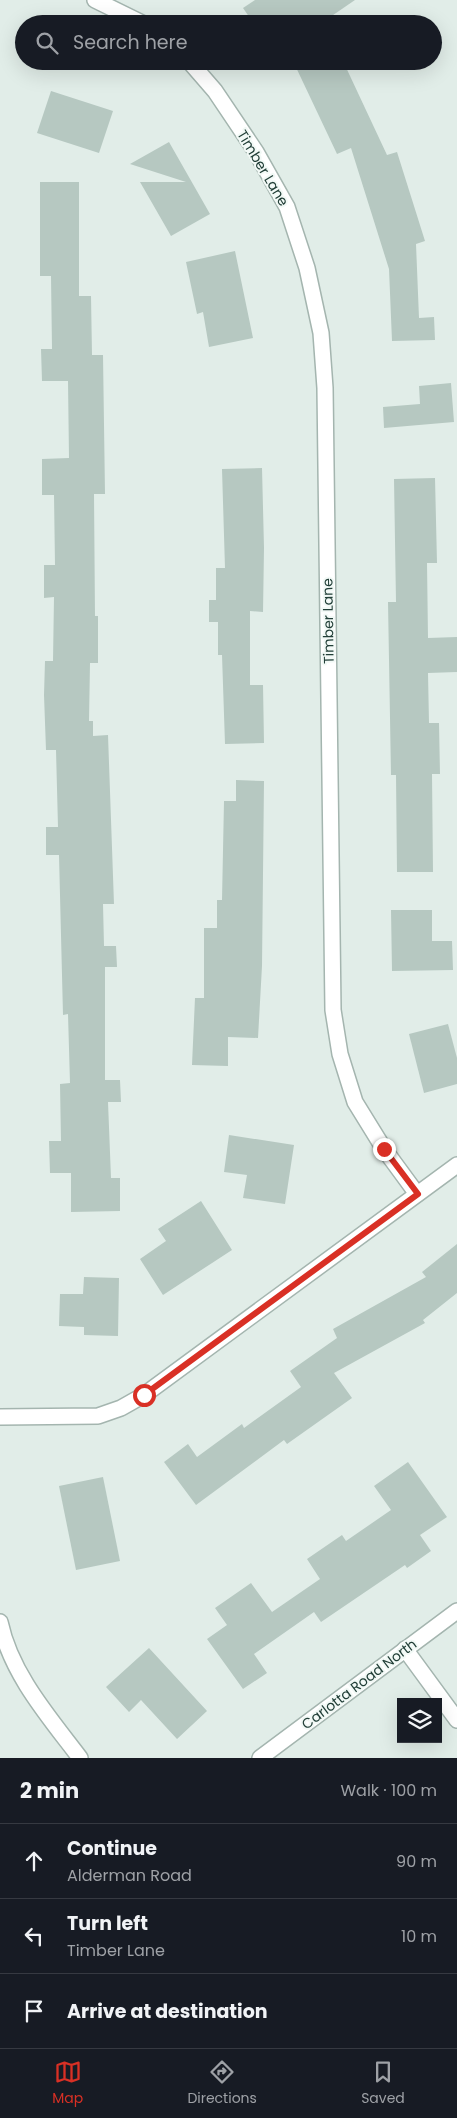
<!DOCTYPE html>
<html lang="en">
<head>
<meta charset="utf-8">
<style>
	:root { --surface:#171b24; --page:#242831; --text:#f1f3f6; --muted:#9ea1a6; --line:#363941; --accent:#d93025 }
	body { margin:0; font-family:Poppins,sans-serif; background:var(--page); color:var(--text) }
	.controls { position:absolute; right:15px; bottom:15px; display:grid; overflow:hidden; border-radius:0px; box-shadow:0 5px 20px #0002 }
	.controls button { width:45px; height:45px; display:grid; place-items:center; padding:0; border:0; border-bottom:1px solid var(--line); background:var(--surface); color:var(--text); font:25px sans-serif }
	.stop { position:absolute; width:15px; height:15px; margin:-11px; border:4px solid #d93025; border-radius:50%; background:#fff }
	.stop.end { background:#d93025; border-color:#fff; box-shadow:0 1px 5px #0008 }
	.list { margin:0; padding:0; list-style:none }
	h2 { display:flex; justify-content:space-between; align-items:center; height:65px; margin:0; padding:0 20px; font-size:21px }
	h2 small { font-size:16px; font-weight:400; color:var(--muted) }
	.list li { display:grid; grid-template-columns:32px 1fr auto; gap:15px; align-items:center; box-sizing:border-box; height:75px; padding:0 20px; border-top:1px solid var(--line) }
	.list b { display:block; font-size:19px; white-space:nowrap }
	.list p { margin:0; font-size:16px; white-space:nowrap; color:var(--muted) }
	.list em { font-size:16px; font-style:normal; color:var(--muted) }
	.icon { flex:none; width:28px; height:28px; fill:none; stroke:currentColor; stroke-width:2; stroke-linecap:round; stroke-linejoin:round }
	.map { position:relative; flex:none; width:457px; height:1758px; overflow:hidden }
	.search { position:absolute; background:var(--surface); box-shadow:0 5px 20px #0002; left:15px; right:15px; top:15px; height:55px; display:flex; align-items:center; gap:12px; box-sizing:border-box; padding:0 18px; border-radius:28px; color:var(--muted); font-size:19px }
	.sheet { height:290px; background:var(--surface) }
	nav { display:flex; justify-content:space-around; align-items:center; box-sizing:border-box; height:70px; border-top:1px solid var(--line); background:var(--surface); font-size:14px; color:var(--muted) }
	nav a { display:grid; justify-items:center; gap:2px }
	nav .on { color:var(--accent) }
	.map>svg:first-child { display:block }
</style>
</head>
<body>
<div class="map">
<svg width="457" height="1758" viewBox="0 0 457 1758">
	<rect width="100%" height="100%" fill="#e1ede8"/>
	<g fill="#b6c8c1">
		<path d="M 255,0 L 355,0 L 320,24 L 254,24 L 243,8 Z"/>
		<path d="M 293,61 L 343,61 L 387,155 L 397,152 L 425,241 L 416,244 L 419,318 L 434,317 L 435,340 L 392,341 L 389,269 L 351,148 L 337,154 Z"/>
		<path d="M 51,91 L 113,111 L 99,153 L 37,133 Z"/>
		<path d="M 169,142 L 210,214 L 171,236 L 140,182 L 186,182 L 130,164 Z"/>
		<path d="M 40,182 L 79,182 L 79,296 L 91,296 L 92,355 L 103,355 L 105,494 L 94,494 L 95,616 L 98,616 L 98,663 L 90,663 L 89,721 L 93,721 L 93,736 L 108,735 L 114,904 L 103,904 L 104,946 L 116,946 L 117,967 L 105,967 L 105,1080 L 120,1080 L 121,1102 L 108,1102 L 111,1178 L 120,1178 L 120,1211 L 71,1212 L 71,1173 L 50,1173 L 49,1141 L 61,1141 L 60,1084 L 70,1083 L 68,1014 L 63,1015 L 59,855 L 46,855 L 46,827 L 58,827 L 56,750 L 46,750 L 44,695 L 45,661 L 53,661 L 54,597 L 44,598 L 44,565 L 55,565 L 54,495 L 42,495 L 42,459 L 69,458 L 68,381 L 42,381 L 41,349 L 52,349 L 51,276 L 40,276 Z"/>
		<path d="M 235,251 L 253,338 L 209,347 L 203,312 L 197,314 L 186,262 Z"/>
		<path d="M 451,383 L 454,422 L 384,428 L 383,407 L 420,404 L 419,386 Z"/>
		<path d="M 262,468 L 264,548 L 263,612 L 250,611 L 250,685 L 263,685 L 264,743 L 225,744 L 222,655 L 218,655 L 218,622 L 209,622 L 209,600 L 216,600 L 216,568 L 225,568 L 222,469 Z"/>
		<path d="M 435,478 L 437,563 L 427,563 L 428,638 L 457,637 L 457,672 L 428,673 L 429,723 L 439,723 L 440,774 L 432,774 L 433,872 L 397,872 L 396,775 L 391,775 L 388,602 L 396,602 L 394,479 Z"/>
		<path d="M 236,780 L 264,781 L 262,966 L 258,1038 L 228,1037 L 228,1066 L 192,1065 L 195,998 L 204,998 L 204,928 L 217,928 L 217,900 L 222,900 L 224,801 L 236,801 Z"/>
		<path d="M 391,910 L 432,910 L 432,941 L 452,941 L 453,970 L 392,971 Z"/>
		<path d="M 448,1024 L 457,1058 L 457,1084 L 424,1093 L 409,1034 Z"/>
		<path d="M 229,1135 L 294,1145 L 285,1204 L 243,1198 L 247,1175 L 224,1172 Z"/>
		<path d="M 201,1201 L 232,1250 L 163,1295 L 140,1259 L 166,1241 L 158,1229 Z"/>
		<path d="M 457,1244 L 457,1293 L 423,1320 L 425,1323 L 334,1373 L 352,1398 L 287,1444 L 284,1440 L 196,1505 L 164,1462 L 188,1444 L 197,1457 L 242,1424 L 244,1428 L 301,1387 L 290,1371 L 337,1338 L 333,1329 L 426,1277 L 422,1272 Z"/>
		<path d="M 84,1277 L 119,1278 L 118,1336 L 84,1335 L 84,1327 L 59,1326 L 60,1294 L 83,1294 Z"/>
		<path d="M 408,1462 L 447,1517 L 420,1535 L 431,1551 L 407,1568 L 405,1565 L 321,1622 L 314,1612 L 254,1654 L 267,1673 L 243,1689 L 207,1639 L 227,1625 L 215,1608 L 251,1583 L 272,1612 L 320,1579 L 307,1559 L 342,1535 L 346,1541 L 391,1510 L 374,1486 Z"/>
		<path d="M 103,1477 L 120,1561 L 76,1570 L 59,1486 Z"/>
		<path d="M 149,1648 L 207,1711 L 177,1739 L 141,1700 L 129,1712 L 106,1687 Z"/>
	</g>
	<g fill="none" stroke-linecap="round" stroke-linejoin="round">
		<g stroke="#a4b5af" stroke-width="18">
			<g id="minor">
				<path d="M 95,0 L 144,24"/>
				<path d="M 189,61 L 215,91 L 256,152 L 287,207 L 307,268 L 321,333 L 325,388 L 333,1010 L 340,1054 L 355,1102 L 384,1149 L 417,1194"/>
				<path d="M 0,1417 L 98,1416 L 121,1408 L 144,1395 L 457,1165"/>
				<path d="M 405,1649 L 457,1720"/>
				<path d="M 260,1758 L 457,1611"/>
			</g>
		</g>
		<g stroke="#a4b5af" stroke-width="18">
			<path id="tertiary" d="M 0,1622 C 11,1674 49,1717 80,1758"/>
		</g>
		<use href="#minor" stroke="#fff" stroke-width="15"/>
		<use href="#tertiary" stroke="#fff" stroke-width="15"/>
	</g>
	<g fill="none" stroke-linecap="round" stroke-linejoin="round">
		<path stroke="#d93025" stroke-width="6" d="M 144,1395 L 418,1194 L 384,1149"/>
	</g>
	<g text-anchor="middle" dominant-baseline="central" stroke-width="4" stroke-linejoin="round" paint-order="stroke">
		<g font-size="14" fill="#213e37" stroke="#f2f9f6">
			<text transform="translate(263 168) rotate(59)">Timber Lane</text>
			<text transform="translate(328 621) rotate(-91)">Timber Lane</text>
			<text transform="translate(359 1684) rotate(-37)">Carlotta Road North</text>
		</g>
	</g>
</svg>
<div class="controls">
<button><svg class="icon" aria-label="layers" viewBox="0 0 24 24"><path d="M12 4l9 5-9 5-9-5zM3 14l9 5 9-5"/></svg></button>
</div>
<div class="stop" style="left:144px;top:1395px"></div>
<div class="stop end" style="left:384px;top:1149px"></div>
<div class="search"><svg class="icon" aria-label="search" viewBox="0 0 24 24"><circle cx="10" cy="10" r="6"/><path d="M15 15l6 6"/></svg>Search here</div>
</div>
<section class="sheet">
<h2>2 min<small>Walk · 100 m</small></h2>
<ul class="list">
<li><svg class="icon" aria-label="ahead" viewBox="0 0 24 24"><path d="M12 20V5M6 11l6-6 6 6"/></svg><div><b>Continue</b><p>Alderman Road</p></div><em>90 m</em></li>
<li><svg class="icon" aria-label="left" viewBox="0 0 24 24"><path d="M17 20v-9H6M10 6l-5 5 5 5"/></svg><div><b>Turn left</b><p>Timber Lane</p></div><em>10 m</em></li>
<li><svg class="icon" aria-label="arrive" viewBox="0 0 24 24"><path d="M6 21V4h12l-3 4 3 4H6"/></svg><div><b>Arrive at destination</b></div></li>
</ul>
</section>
<nav>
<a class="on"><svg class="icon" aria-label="map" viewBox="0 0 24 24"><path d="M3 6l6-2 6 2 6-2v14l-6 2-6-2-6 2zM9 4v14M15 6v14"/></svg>Map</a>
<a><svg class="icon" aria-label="directions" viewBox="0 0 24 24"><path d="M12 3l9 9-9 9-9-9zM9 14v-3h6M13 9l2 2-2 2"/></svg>Directions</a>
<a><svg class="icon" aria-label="saved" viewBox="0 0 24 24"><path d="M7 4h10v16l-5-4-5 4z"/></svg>Saved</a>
</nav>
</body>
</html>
